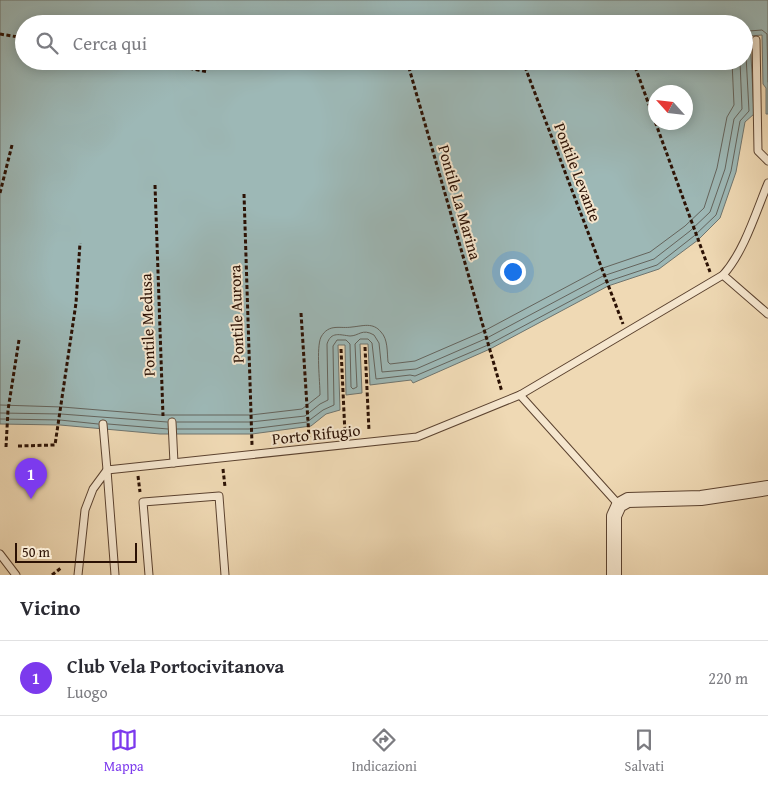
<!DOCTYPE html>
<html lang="it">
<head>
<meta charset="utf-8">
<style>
	:root { --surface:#fff; --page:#f2f2f3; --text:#2b2b33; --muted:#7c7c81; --line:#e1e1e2; --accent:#7c3aed }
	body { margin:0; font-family:"Gentium Book Plus",serif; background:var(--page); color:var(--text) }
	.compass { position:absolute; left:648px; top:85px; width:45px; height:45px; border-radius:50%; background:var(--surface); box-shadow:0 2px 12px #0003; rotate:297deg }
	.scale { position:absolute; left:15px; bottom:12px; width:122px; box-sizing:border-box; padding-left:5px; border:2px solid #2b1104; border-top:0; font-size:14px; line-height:18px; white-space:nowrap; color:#2b1104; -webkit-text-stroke:4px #f5e6ce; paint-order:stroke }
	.you { position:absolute; left:512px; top:271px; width:18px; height:18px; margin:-12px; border:4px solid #fff; border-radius:50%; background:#1a73e8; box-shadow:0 0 0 8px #1a73e833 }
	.badge { display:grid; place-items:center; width:32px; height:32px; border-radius:50%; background:var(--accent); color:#fff; font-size:16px; font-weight:700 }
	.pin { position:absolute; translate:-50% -41px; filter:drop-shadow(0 1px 2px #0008) }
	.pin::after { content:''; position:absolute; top:26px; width:18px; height:15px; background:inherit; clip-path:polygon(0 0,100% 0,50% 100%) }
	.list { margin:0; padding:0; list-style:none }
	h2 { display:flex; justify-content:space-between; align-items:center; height:65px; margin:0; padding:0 20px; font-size:21px }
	h2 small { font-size:16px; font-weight:400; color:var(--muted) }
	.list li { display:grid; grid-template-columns:32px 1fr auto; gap:15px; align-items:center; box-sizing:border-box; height:75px; padding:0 20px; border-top:1px solid var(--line) }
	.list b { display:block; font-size:19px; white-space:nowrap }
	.list p { margin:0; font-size:16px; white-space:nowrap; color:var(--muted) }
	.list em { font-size:16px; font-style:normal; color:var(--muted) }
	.icon { flex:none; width:28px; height:28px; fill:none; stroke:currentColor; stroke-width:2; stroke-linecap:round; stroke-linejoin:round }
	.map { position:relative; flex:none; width:768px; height:575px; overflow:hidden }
	.search { position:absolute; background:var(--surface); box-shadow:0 2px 12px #0003; left:15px; right:15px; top:15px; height:55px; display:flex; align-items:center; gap:12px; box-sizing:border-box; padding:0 18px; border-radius:28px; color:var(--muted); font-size:19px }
	.sheet { height:140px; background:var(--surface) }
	nav { display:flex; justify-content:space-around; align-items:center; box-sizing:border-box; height:70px; border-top:1px solid var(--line); background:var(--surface); font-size:14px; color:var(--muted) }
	nav a { display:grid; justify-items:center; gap:2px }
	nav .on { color:var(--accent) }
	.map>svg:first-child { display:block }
</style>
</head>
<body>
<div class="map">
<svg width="768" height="575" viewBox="0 0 768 575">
	<rect width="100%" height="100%" fill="#efd9b4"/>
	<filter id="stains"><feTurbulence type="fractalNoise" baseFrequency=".004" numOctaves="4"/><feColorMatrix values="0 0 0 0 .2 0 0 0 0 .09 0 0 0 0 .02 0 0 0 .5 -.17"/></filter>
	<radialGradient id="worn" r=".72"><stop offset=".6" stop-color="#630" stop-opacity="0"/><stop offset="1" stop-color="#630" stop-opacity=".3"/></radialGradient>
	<path fill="#9db8b6" stroke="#6f756f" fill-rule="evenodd" d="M 0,0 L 768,0 L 768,114 L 766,114 L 766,88 L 763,84 L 762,35 L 750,36 L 754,114 L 745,122 L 736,172 L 720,218 L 698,240 L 659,269 L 608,286 L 490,349 L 413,383 L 411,380 L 370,385 L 368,344 L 360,344 L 362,393 L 346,395 L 345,345 L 338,345 L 340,410 L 326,414 L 311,426 L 252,434 L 160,434 L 60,425 L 0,424 ZM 24,24 L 744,24 L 744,61 L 24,61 ZM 656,92 L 686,92 L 686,122 L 656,122 Z"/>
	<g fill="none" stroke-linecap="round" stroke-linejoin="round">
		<g stroke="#64645d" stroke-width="1">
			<path d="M 0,405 L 62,407 L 160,415 L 251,415 L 302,409 L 320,395 C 320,381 316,348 321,337 C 329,323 340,329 352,327 C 363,326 373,322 381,332 C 388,339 387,352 388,362 L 390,364 L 415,361 L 482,332 L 600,269 L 650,252 L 685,226 L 704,208 L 717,168 L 727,117 L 734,105 L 732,61"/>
			<path d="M 0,413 L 61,414 L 167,422"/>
			<path d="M 0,419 L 60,420 L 98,424"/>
			<path d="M 177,422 L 251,422 L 305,416 L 320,404 L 328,400 L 327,344 C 331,331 340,335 350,336 C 359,336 362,328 374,335 L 379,343 L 382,372 L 416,369 L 485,339 L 603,276 L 654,259 L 690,231 L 710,212 L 725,169 L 734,119 L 742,109 L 740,61"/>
			<path d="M 108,424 L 168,429"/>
			<path d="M 177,429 L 251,429 L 307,422 L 323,410 L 334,405 L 333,346 L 337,340 L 346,340 L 350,344 L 351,387 L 353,389 L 357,387 L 355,344 L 360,339 L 368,339 L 372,343 L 376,379 L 410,375 L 415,376 L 488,345 L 606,282 L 657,265 L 694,236 L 716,215 L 731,171 L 740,121 L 749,111 L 745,37 L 749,31 L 762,30 L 767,34 L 768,82"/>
		</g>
		<g stroke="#5c4330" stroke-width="9">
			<g id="service">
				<path d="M 756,40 L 758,151 L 768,161"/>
				<path d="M 723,275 L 768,314"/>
				<path d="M 520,395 L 619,505"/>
				<path d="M 172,422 L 174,463"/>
				<path d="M 103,424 L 107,470 L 417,437 L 520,395 L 723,275 C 744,252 756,212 768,183"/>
				<path d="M 0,554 L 16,575"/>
				<path d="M 78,575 L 85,510 L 93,489 L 107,470 L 115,575"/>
				<path d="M 149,575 L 143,502 L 219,496 L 225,575"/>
			</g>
		</g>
		<g stroke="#5c4330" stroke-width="16">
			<path id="minor" d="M 614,575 L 614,516 L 619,505 L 628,500 L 701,498 L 768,488"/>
		</g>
		<g stroke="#2b1104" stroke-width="3" stroke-dasharray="4 2.5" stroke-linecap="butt">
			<path d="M 0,34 L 24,38"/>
			<path d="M 151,61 L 208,72"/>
			<path d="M 407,61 L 502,392"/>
			<path d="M 633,61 L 710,272"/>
			<path d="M 525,67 L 623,324"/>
			<path d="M 155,185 L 163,416"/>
			<path d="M 0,193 L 12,145"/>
			<path d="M 244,194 L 252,445"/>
			<path d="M 301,313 L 309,437"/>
			<path d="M 365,347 L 369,431"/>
			<path d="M 341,349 L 345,434"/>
			<path d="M 18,446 L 55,445 L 76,303 L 80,243"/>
			<path d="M 6,447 L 8,410 L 19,340"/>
			<path d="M 223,469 L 225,487"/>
			<path d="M 138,476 L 140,492"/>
			<path d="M 52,575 L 61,568"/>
		</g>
		<use href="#service" stroke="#f5e6ce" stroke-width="7"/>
		<use href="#minor" stroke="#f5e6ce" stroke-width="14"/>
	</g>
	<g text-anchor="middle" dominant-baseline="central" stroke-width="4" stroke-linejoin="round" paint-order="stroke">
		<g font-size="16" fill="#2b1104" stroke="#f5e6ce">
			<text transform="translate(578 172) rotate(69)">Pontile Levante</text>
			<text transform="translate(460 202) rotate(74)">Pontile La Marina</text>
			<text transform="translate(236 314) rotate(-92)">Pontile Aurora</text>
			<text transform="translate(147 325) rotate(-92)">Pontile Medusa</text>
			<text transform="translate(316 434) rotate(-6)">Porto Rifugio</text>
		</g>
	</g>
	<rect width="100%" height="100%" filter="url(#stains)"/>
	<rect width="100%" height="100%" fill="url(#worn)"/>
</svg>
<svg class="compass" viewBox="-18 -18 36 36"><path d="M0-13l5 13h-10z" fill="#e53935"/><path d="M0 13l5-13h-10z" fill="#7c7c81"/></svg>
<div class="scale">50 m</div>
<div class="you"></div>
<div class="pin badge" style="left:31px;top:499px">1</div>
<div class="search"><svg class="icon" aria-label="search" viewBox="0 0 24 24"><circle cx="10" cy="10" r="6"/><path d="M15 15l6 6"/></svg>Cerca qui</div>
</div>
<section class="sheet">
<h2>Vicino<small></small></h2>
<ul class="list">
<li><span class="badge">1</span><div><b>Club Vela Portocivitanova</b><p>Luogo</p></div><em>220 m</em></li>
</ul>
</section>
<nav>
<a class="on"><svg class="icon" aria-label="map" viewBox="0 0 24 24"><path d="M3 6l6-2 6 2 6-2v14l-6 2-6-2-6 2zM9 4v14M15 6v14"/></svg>Mappa</a>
<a><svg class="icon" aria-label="directions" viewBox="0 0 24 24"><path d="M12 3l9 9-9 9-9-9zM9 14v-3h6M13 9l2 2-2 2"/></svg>Indicazioni</a>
<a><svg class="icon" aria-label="saved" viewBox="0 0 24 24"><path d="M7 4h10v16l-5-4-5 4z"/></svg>Salvati</a>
</nav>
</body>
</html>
